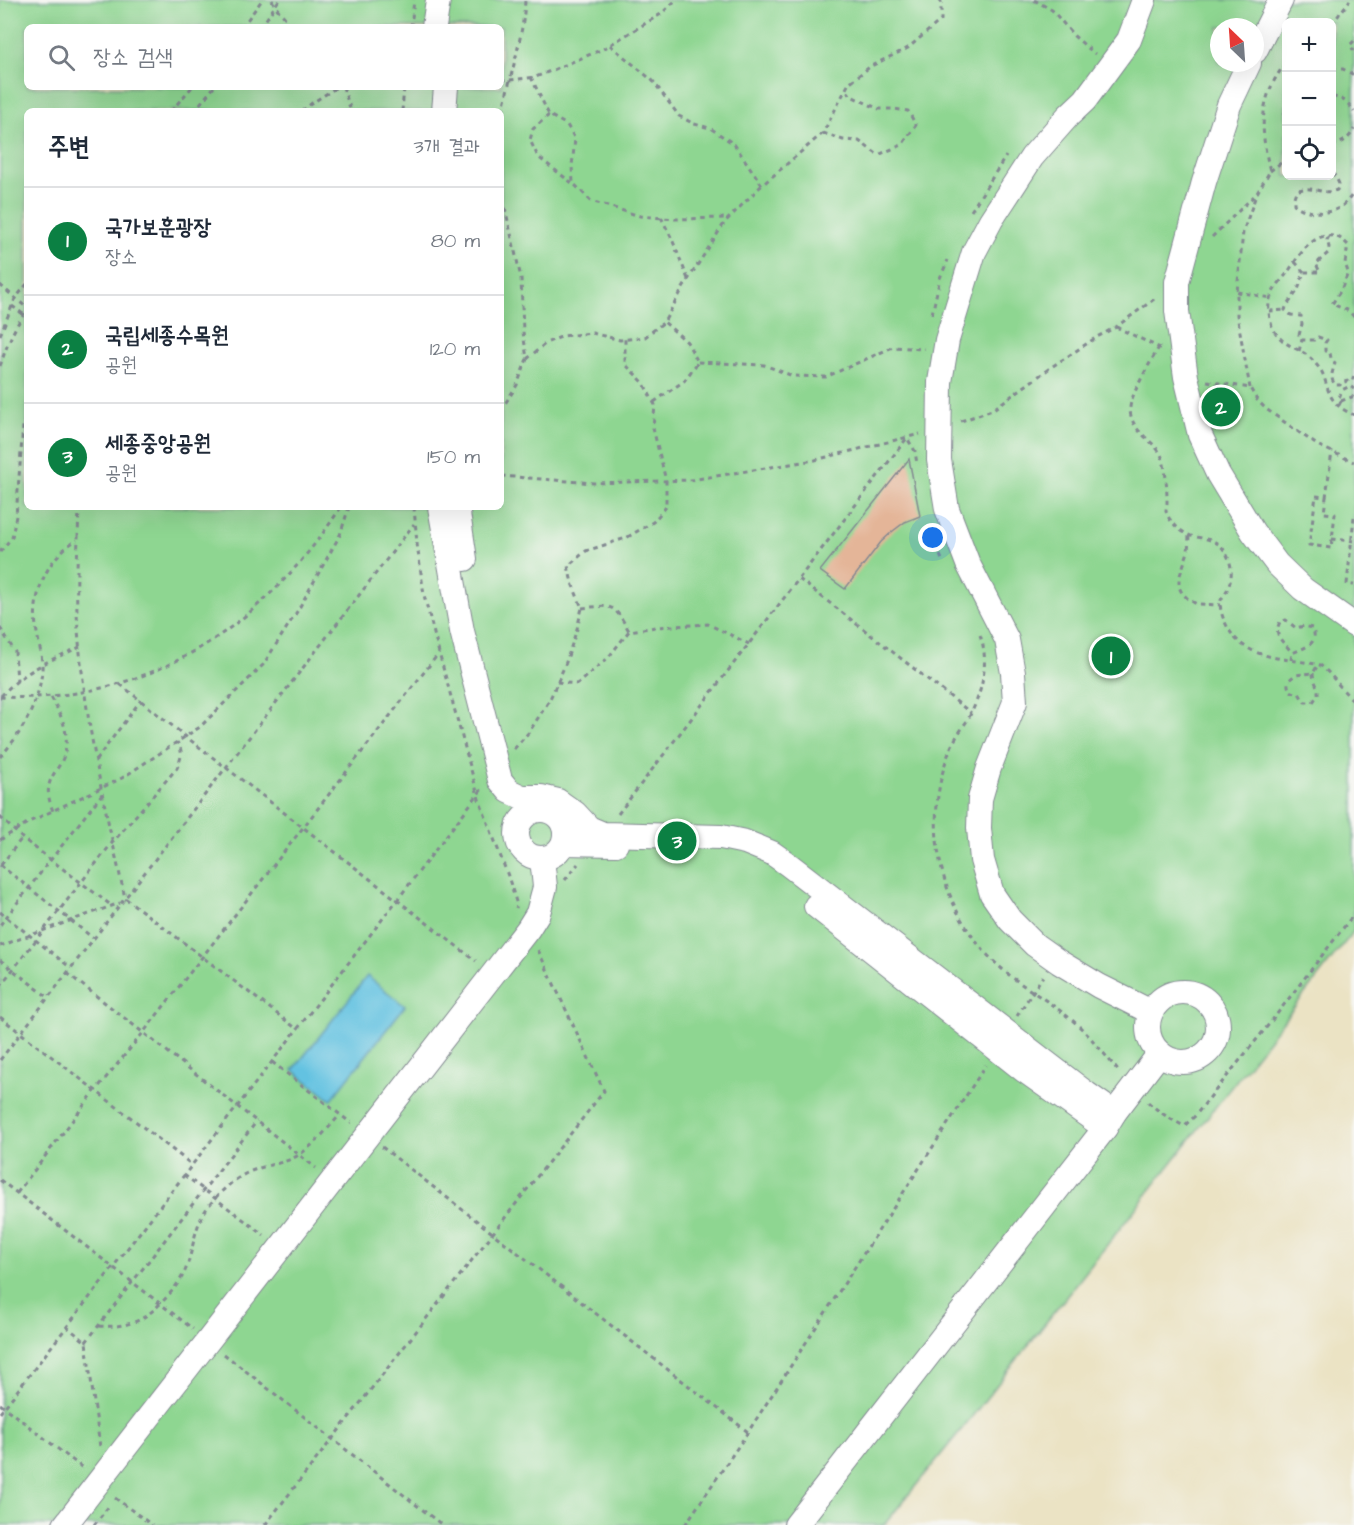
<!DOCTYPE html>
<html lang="ko">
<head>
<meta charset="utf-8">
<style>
	:root { --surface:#fff; --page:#f2f2f3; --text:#1f2937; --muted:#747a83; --line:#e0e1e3; --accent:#0b8043 }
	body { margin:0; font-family:"Architects Daughter","Poor Story",sans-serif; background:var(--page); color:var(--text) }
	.controls { position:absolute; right:18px; top:18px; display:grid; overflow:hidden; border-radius:9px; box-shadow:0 6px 24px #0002 }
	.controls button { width:54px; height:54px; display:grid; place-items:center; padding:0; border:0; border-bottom:2px solid var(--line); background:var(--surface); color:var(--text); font:30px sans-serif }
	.compass { position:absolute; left:1210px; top:18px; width:54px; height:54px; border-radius:50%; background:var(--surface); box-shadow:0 6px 24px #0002; rotate:335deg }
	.you { position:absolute; left:933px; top:538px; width:21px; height:21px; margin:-15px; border:4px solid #fff; border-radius:50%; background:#1a73e8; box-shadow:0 0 0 9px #1a73e833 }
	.badge { display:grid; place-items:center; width:39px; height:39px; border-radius:50%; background:var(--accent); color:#fff; font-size:20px; font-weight:700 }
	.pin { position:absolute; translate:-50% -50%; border:3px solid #fff; box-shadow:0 2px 6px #0006 }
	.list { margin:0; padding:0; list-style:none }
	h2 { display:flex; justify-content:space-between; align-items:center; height:78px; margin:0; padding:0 24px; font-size:26px }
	h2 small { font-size:20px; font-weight:400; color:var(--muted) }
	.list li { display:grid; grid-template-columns:39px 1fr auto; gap:18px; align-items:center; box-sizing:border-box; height:108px; padding:0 24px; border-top:2px solid var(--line) }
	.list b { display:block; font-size:22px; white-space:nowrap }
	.list p { margin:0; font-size:20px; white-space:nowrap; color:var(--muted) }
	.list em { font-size:20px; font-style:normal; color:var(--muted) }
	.icon { flex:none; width:33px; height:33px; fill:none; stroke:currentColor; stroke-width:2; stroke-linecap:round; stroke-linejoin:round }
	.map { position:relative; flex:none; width:1354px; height:1525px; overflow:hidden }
	.search { position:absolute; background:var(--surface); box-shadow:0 6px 24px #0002; left:24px; top:24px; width:480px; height:66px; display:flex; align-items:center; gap:15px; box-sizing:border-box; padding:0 21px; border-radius:9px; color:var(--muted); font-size:22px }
	.panel { position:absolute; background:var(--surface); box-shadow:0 6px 24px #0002; left:24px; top:108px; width:480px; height:402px; border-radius:9px }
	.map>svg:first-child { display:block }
</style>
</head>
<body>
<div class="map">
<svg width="1354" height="1525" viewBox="0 0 1354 1525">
	<rect width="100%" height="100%" fill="#f6f6f2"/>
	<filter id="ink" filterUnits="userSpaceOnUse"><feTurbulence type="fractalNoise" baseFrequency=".0167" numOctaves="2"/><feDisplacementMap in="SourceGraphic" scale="12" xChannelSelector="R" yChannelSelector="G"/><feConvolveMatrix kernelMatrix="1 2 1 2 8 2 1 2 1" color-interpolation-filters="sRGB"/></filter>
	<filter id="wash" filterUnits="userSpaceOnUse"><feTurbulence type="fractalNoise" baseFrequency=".008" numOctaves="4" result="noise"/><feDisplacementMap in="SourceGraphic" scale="24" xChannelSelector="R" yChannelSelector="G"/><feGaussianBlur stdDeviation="1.35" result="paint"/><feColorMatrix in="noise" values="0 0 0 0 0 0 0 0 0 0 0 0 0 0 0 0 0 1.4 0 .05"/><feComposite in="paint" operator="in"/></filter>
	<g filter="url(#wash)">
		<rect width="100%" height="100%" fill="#ebe3c4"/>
		<path fill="#8ed691" stroke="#548278" stroke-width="1.5" fill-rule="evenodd" d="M 0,0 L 1354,0 L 1354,931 L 974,1414 L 884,1525 L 0,1525 ZM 1286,22 L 1332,22 L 1332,176 L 1286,176 ZM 27,27 L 501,27 L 501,87 L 27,87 ZM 1219,27 L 1255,27 L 1255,63 L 1219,63 ZM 27,111 L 501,111 L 501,507 L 27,507 Z"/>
		<path fill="#63c2e1" stroke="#3f78a0" stroke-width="1.5" d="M 367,976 L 405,1006 L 331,1100 L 293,1070 Z"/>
		<g id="blocks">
			<path fill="#e4b598" d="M 909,459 L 920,516 L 905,522 L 893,531 L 881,542 L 845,589 L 820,571 Z"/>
		</g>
	</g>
	<g filter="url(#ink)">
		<use href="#blocks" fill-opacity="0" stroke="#838991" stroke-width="1.5"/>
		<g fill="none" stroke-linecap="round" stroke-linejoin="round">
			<g stroke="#838991" stroke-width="26">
				<g id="minor">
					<path d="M 1144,0 L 1129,40 L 1085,100 L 1068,116 L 1032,157 L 991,220 L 974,252 L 947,340 L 940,382 L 939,460 L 947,509 L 968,564 L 1007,640 L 1013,673 L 1015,702 L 989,768 L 980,799 L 979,828 L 982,860 L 992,894 L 1010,920 L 1035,945 L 1059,962 L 1099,986 L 1151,1012"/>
					<path d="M 434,27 L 438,0"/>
					<path d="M 1255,51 L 1281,0"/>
					<path d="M 1249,63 L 1229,105 L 1204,182 L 1177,282 L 1177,311 L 1186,377 L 1200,435 L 1218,474 L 1253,532 L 1277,564 L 1303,589 L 1354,625"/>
					<path d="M 444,111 L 446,87"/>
					<path d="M 440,507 L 462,631 L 500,780 L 509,791 L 522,797 L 541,797 L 558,801 L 575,813 L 589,828 L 603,834 L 721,837 L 745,842 L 772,853 L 789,865 L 1087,1094 L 1114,1113"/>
					<path d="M 457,507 L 465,559"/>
					<circle cx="541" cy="834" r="24"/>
					<path d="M 564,843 L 616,844"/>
					<path d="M 816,906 L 1025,1071 L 1105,1128"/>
					<circle cx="1183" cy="1027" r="35"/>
					<path d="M 65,1525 L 528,929 L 538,913 L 545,887 L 542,858"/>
					<path d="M 796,1525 L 1105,1128 L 1114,1113 L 1160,1053"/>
				</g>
			</g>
			<g stroke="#838991" stroke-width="3" stroke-dasharray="4.5 4.5" stroke-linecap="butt">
				<path d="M 272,0 L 275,6 L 293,27"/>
				<path d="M 1034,0 L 1052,10 L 1074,36 L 1095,54"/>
				<path d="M 1332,24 L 1350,0"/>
				<path d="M 242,27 L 262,0"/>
				<path d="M 261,27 L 279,0"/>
				<path d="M 411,27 L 414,0"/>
				<path d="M 1354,41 L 1350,45 L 1354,51"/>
				<path d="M 610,45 L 653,81 L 679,116 L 694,124 L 710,128 L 734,144 L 762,185"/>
				<path d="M 1332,69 L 1343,69 L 1354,75"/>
				<path d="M 531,77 L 549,115 L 567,125 L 575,139 L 572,166 L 573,183 L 591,201 L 640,216 L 675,219 L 727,218"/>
				<path d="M 501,81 L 536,77 L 603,49 L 661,14 L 676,0"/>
				<path d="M 343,87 L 351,111"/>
				<path d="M 1332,97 C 1342,97 1349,103 1354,112"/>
				<path d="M 1286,103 C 1284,114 1284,124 1286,135"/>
				<path d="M 171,111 L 192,87"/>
				<path d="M 194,111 L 214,87"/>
				<path d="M 302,111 L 312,103 L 337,87"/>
				<path d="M 402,111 L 404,87"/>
				<path d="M 549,115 L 533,129 L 530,140 L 538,157 L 572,183"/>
				<path d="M 501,120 C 508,80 523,42 525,0"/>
				<path d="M 823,133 L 843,140 L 859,141 L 878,155 L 902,145 L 916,125 L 908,111 L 894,109 L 879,109 L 851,96 L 846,89"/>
				<path d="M 1332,145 C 1343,143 1349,139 1354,129"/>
				<path d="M 1270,171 L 1286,159"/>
				<path d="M 1332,173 L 1336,177 L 1339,184 L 1337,190 C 1321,196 1313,184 1296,191 L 1294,197 L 1294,204 C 1305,214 1328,215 1341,207 C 1346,203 1350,198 1354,192"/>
				<path d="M 501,190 L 521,278 L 523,332 L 527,359 L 517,385 L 501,410"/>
				<path d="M 971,211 L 1006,156"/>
				<path d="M 661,217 L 672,239 L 688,279"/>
				<path d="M 1329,236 L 1327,240 L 1329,247 L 1328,253 L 1316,264 L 1320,272 L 1304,272 L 1298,290 L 1286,307 L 1285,310 L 1291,315 L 1301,316 L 1302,324 L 1299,335 L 1302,340 L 1314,340 L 1318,337 L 1327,340 L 1325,343 L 1325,351 L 1330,353 L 1331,358 L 1335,363 C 1333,372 1329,376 1335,385 L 1340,385 L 1341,383 L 1348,381 L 1350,378 L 1353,379 L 1354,376"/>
				<path d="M 1212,237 L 1257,193 L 1270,171 C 1260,130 1258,98 1286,63"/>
				<path d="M 1295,262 L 1304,272"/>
				<path d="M 0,285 L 27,308"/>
				<path d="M 1237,292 L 1271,298"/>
				<path d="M 12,306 L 27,317"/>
				<path d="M 1269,311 L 1285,310"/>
				<path d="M 932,314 L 940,278 L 948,260"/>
				<path d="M 1354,317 L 1349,311 L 1332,304 L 1341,290 L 1346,278 L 1348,272 L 1345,263 L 1348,245 C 1345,242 1341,238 1337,237 C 1314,229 1298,257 1288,272 C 1281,281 1270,292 1269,304 C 1268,310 1270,321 1272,326 C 1280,344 1293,346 1307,355 C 1312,359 1316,364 1320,369 C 1327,379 1326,393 1335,402 C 1339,408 1348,412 1354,415"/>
				<path d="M 1116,327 L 1160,348"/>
				<path d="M 0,335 L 15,299 L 27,284"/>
				<path d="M 1159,347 C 1152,360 1129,397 1130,409 C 1131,434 1155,439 1162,457 C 1166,468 1167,490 1167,502 C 1167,505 1166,508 1166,511 C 1167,516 1170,520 1173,523 C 1177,528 1185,534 1191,536 C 1206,539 1218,539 1226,553 C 1233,566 1233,579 1226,592 C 1225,595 1222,597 1221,600 C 1219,607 1222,616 1225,622 C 1242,662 1286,657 1320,665 C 1333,675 1341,690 1354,701"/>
				<path d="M 1299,351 L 1302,340"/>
				<path d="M 527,359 L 546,343 L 563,336 L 592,333 L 620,340 L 645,337 L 664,322 L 686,283 L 725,222 L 760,187 L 823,133 L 849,83 L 871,66 L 908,48 L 941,20 L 941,2 L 940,0"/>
				<path d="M 698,362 L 764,365 L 793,376 L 826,377 L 893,347 L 924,349"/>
				<path d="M 0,366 C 7,345 14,327 27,310"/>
				<path d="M 1207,381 L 1250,388 L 1257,400 L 1266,409 L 1317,445 L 1354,462"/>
				<path d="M 1250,388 L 1237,315 L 1237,292 L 1243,232 L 1256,195"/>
				<path d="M 1341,401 L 1352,397 L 1354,394"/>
				<path d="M 654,402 L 684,381 L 698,362 L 687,342 L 664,322"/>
				<path d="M 1339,405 L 1341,401 L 1339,398 L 1342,390 L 1350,386 L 1354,389"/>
				<path d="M 961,421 L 992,410 L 1050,368 L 1097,337 L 1116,327 L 1157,297"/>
				<path d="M 501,476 L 594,483 L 691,480 L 815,460 L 920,434"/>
				<path d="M 1316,496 L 1326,497 L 1324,513 L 1335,514 L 1331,548 L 1309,545 Z"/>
				<path d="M 1326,497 L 1332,451"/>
				<path d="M 79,507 C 78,542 76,578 77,613 C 82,709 104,804 125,898 L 297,1029"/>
				<path d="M 414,507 L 417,544 L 424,595 L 439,653 L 479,799 L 508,876 L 517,905 L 516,908"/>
				<path d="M 1354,517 L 1347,584 L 1354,585"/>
				<path d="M 1189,536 L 1188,552 L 1179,578 L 1179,587 L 1182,593 L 1189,600 L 1197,604 L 1221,605"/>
				<path d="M 934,538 L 942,560"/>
				<path d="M 1332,539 L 1354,541"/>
				<path d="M 0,552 L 12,537 L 16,516 L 23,426 L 27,408"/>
				<path d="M 799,579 L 971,713"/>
				<path d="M 582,608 C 613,605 613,603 629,631"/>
				<path d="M 0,628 L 15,652 L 17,681"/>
				<path d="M 980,635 C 990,662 982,694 968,719 C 962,729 954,739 950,750 C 920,825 940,915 1001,968 C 1021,986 1046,999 1067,1016 C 1088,1032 1104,1054 1120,1073"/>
				<path d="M 1291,660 L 1292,653 C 1305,648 1320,643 1312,628 L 1304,626 L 1296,628 L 1286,620 L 1280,622 C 1272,637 1285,642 1292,653"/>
				<path d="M 1313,673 C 1313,681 1319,686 1318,695 L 1313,702 L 1305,702 L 1303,700 L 1299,693 C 1291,693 1287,690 1288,681 L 1295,675 L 1313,673 L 1318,665"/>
				<path d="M 557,682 L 577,684 L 608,658 L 629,631 L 656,627 L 708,624 L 749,644"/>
				<path d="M 120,684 L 185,736 L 476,961"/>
				<path d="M 1,696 C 24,671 50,660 80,647"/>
				<path d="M 0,697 C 148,704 262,628 341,507"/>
				<path d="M 51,697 C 59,712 68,727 66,745 C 64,774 38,774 53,811"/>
				<path d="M 514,749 L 529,732 L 549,701 L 565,665 L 577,629 L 582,608 L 572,583 L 568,566 L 586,551 L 626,538 L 653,522 L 666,507 L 666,481 L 653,428 L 655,405 L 643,382 L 625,364 L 625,339"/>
				<path d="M 0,757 C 22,733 38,705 42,672 C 43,657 38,641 36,627 C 32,593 48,556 77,540"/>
				<path d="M 96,760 L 141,700"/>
				<path d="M 618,814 L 907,438 L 915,451 L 917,464"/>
				<path d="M 0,817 L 22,838 L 112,906"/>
				<path d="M 0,840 L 29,822 L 122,778 L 200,727 L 263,665 L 298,610 L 340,535 L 349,507"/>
				<path d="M 0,865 L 93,938"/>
				<path d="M 1,865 L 22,838"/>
				<path d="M 565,880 L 578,864"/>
				<path d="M 0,912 L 71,968"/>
				<path d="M 0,925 L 102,794"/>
				<path d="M 0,946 L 120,903"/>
				<path d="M 0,960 L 48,997"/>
				<path d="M 67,973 L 316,1168"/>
				<path d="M 0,986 L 112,843 L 177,768 C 181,758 184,752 177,742"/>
				<path d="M 1017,1016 L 1043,976"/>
				<path d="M 0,1017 L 191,1164"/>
				<path d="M 0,1060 L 414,524"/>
				<path d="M 272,1062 L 351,1123"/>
				<path d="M 1148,1102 C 1159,1112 1170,1119 1184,1126 L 1194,1117 L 1270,1023 L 1354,914"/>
				<path d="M 382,1147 L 748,1432"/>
				<path d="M 184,1175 L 264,1235"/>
				<path d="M 0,1180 L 193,1329"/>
				<path d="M 17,1193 L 95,1091 L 143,1033 L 439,653"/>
				<path d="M 66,1326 L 86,1342 L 100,1447"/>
				<path d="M 99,1326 C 113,1327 126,1326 139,1320 C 154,1313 179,1286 185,1271 C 195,1247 193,1224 211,1203 C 222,1190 237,1176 254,1170 C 268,1164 284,1164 297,1156 C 314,1146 327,1129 340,1115"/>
				<path d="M 86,1342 L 257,1121"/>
				<path d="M 224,1354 L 442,1525"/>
				<path d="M 0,1404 L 84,1469"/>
				<path d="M 0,1413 L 398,899 L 482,789"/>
				<path d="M 115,1498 L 152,1525"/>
				<path d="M 94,1525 L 109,1506"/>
				<path d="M 265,1525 L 604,1091 L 538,950"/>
				<path d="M 685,1525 L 748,1432 L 986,1065"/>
			</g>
			<use href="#minor" stroke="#fff" stroke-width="24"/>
		</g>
	</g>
</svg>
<div class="controls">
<button>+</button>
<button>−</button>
<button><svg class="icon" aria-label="locate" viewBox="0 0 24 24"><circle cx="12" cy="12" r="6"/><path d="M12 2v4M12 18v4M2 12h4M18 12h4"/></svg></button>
</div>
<svg class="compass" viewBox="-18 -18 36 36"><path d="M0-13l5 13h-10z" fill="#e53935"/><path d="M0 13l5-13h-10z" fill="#747a83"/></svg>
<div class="you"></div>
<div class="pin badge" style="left:1111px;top:656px">1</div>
<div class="pin badge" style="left:1221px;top:407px">2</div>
<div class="pin badge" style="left:677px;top:841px">3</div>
<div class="search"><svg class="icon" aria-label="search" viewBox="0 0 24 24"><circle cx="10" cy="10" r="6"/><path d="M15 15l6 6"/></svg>장소 검색</div>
<section class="panel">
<h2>주변<small>3개 결과</small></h2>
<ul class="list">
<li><span class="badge">1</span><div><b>국가보훈광장</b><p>장소</p></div><em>80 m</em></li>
<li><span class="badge">2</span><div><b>국립세종수목원</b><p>공원</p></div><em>120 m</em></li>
<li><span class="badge">3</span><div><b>세종중앙공원</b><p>공원</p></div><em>150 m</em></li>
</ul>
</section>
</div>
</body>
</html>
